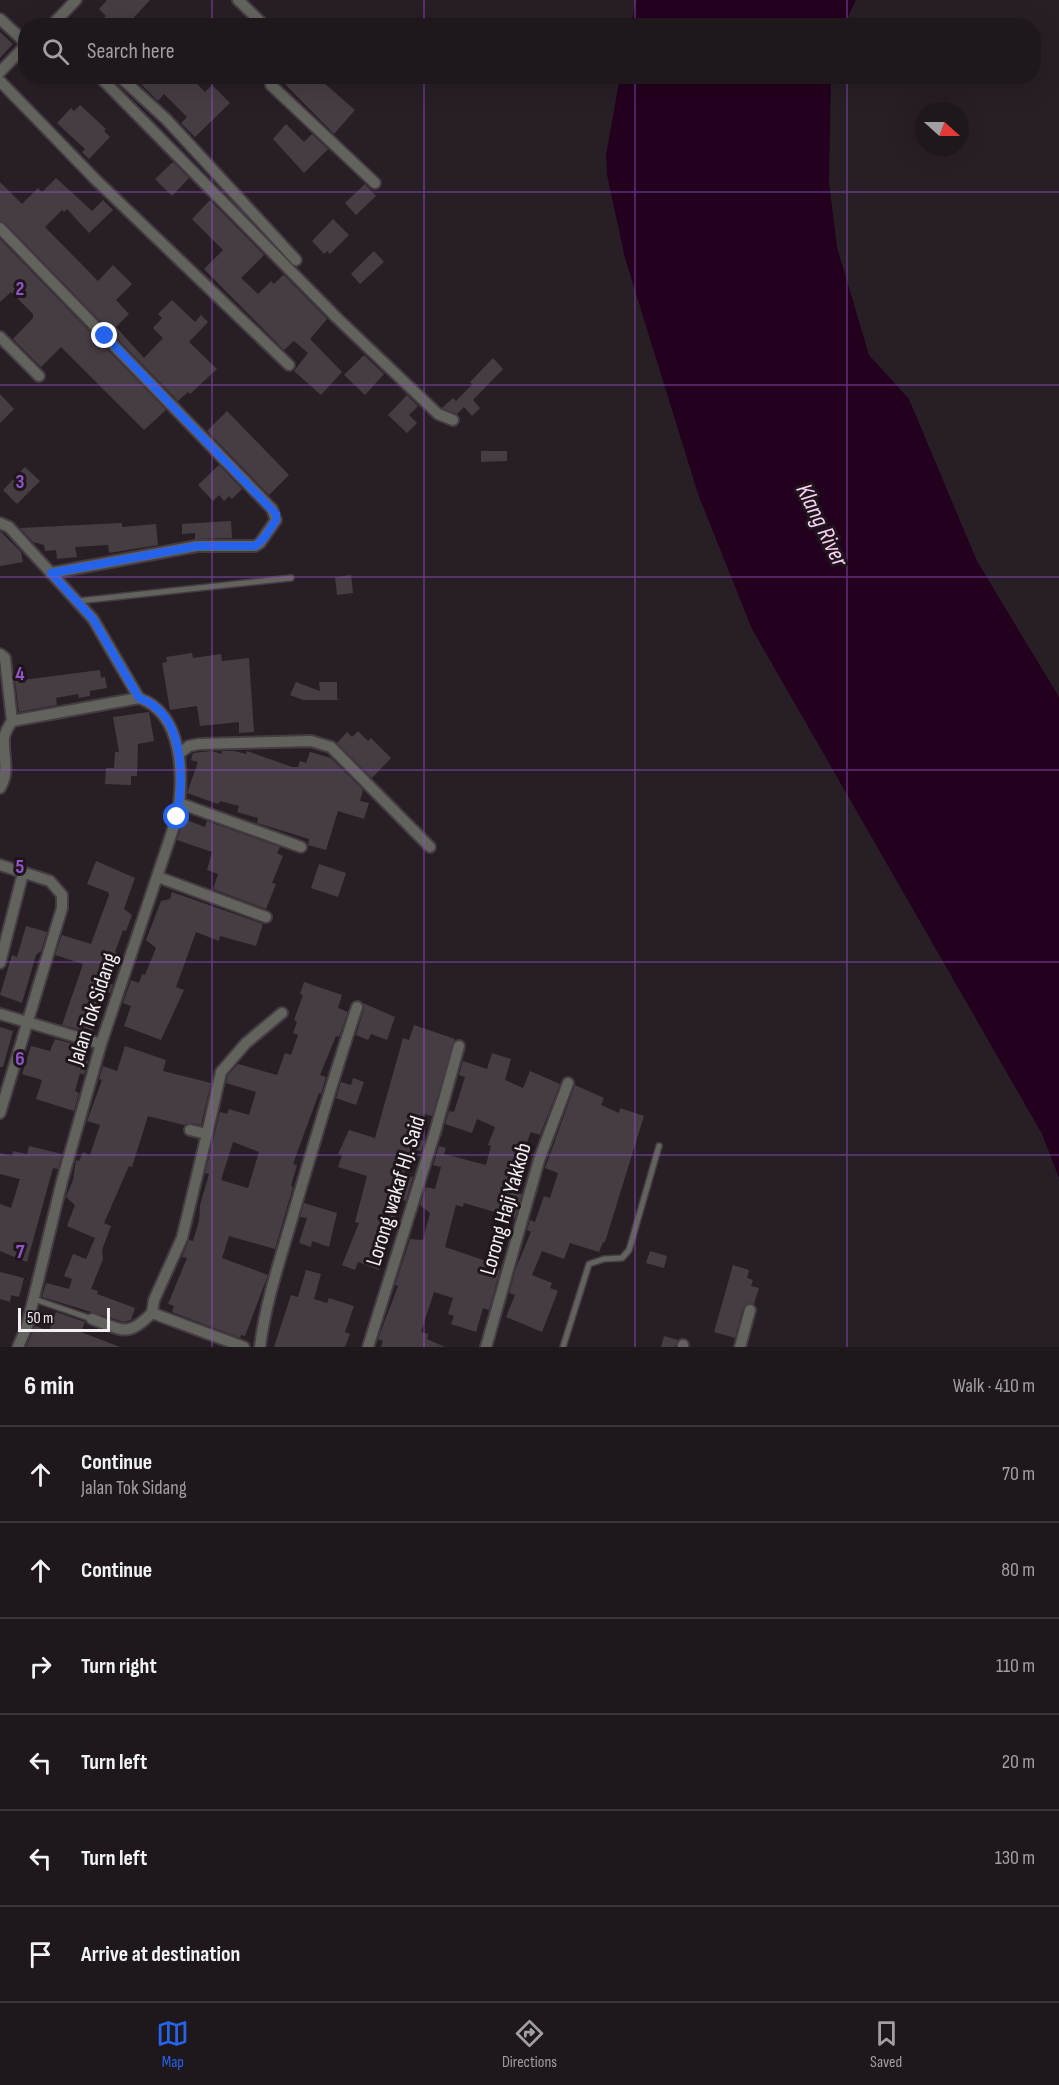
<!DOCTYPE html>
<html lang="en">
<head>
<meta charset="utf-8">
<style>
	:root { --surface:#1e171c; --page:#2b2429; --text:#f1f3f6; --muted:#a19fa3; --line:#3c363b; --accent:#2563eb }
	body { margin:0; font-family:"Sofia Sans Condensed",sans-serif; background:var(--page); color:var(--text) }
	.compass { position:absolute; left:915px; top:102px; width:54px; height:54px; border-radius:50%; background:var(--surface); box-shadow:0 6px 24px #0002; rotate:111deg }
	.scale { position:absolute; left:18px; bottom:15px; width:92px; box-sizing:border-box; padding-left:6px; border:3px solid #f4eff3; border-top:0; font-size:16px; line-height:21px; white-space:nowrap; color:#f4eff3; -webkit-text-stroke:4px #1e161c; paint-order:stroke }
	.stop { position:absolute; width:18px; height:18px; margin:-14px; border:4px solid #2563eb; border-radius:50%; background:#fff }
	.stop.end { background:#2563eb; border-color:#fff; box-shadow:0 2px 6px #0008 }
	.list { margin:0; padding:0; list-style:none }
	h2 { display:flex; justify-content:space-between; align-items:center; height:78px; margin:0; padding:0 24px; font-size:26px }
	h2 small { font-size:20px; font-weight:400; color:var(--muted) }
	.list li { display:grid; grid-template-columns:39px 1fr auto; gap:18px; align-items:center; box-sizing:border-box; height:96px; padding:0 24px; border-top:2px solid var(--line) }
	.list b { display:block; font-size:22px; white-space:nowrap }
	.list p { margin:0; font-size:20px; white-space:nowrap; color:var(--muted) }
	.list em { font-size:20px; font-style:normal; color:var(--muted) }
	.icon { flex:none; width:33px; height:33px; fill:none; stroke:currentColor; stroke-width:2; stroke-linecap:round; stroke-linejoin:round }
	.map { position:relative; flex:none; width:1059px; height:1347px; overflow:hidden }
	.search { position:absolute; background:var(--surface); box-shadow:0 6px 24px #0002; left:18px; right:18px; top:18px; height:66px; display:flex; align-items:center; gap:15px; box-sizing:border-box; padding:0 21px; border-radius:24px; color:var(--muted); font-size:22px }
	.sheet { height:654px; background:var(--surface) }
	nav { display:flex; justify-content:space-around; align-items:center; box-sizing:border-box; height:84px; border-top:2px solid var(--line); background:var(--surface); font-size:16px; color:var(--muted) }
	nav a { display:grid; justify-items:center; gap:3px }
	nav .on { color:var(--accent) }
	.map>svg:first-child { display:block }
</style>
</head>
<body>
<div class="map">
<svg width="1059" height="1347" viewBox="0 0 1059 1347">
	<rect width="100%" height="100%" fill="#281f26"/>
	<g fill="#24001f">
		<path d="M 636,0 L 856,0 L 844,25 L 631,25 Z"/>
		<path d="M 620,77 L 831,77 L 829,183 L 837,247 L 869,355 L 909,399 L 977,561 L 1059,697 L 1059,1178 L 1042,1134 L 752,629 L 698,494 L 625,258 L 607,175 L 606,155 Z"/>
	</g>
	<g fill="#463d44" fill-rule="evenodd">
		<path d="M 107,0 L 150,0 L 126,26 L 109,26 L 102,20 L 106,16 L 99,9 Z"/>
		<path d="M 0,32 L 13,44 L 0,58 Z"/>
		<path d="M 148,76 L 189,76 L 205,92 L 212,85 L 230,103 L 195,137 L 181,123 L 187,117 L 164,94 L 158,101 L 141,84 Z"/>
		<path d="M 277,76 L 316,76 L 355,110 L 334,134 Z"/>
		<path d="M 80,105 L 106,129 L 104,131 L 110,137 L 89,159 L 82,152 L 85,149 L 57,123 L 71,108 L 74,111 Z"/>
		<path d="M 286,124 L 304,142 L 312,134 L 328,149 L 304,173 L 273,139 Z"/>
		<path d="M 173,162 L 189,178 L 172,196 L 155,179 Z"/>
		<path d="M 56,178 L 92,211 L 103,200 L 113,210 L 89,233 L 67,209 L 64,212 L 62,210 L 45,227 L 98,281 L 113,265 L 132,284 L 116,300 L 129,314 L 116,327 L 144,358 L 163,338 L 153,328 L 162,318 L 158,314 L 172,300 L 195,322 L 201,315 L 208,322 L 189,342 L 217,369 L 190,394 L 188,392 L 178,401 L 5,223 L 0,221 L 0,182 L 22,204 L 38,188 L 42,192 Z"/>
		<path d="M 365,184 L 376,196 L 356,215 L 345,203 Z"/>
		<path d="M 210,200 L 264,255 L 241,278 L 258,294 L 271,281 L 274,284 L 283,275 L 285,276 L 327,319 L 310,339 L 342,372 L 321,395 L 294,371 L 308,353 L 294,341 L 284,350 L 204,269 L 223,250 L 192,219 Z"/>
		<path d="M 333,219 L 349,235 L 330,254 L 327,251 L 324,254 L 312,241 Z"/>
		<path d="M 0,239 L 166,410 L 144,430 L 61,347 L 41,367 L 13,339 L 33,318 L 33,314 L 11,292 L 0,302 Z"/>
		<path d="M 374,251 L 384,262 L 360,284 L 351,274 Z"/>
		<path d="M 364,355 L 384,374 L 365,395 L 344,375 Z"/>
		<path d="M 493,358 L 503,369 L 473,400 L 480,408 L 472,416 L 464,407 L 457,414 L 442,408 L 453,398 L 456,401 L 472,385 L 470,382 Z"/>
		<path d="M 0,394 L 14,409 L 0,423 Z"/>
		<path d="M 407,395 L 418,406 L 409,415 L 417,423 L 407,433 L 388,415 Z"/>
		<path d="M 227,411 L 289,475 L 269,495 L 207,431 Z"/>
		<path d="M 481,451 L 507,451 L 507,461 L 481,462 Z"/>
		<path d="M 219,465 L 242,489 L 232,499 L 229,496 L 224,501 L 219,495 L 213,501 L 198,485 Z"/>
		<path d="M 25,467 L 40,481 L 17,504 L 3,490 Z"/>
		<path d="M 231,521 L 232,538 L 195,539 L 195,533 L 182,534 L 182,524 Z"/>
		<path d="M 122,523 L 122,527 L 156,524 L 158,545 L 109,553 L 108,545 L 75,547 L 77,557 L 57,559 L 56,550 L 45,551 L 44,545 L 33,542 L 20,528 Z"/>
		<path d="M 0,531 L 21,552 L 23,562 L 0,566 Z"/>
		<path d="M 351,575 L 353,593 L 337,595 L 335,577 Z"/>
		<path d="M 192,653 L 193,658 L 221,654 L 222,661 L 249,658 L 254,732 L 239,733 L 239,722 L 200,726 L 197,706 L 170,710 L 162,663 L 167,662 L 166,657 Z"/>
		<path d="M 100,670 L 101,678 L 105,677 L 107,688 L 90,691 L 90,696 L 79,698 L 78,694 L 56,698 L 57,705 L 19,712 L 15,681 Z"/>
		<path d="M 296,682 L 320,691 L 319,682 L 337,682 L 337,699 L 340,700 L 303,700 L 290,695 Z"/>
		<path d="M 149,712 L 154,741 L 138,744 L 137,776 L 131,776 L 131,785 L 105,784 L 106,768 L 114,768 L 115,752 L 119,752 L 113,717 Z"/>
		<path d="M 358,731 L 368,741 L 371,738 L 391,758 L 372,778 L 337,743 L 347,732 L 352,737 Z"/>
		<path d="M 212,751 L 221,754 L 222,751 L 234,751 L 246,754 L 247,751 L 292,767 L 298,767 L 300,761 L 306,763 L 310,752 L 331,758 L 363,790 L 360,801 L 369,803 L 364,819 L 338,811 L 326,850 L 308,845 L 309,839 L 257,823 L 258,818 L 237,812 L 239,806 L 220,801 L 218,804 L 187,793 L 198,762 L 191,760 L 193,753 Z"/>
		<path d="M 184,819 L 205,827 L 207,821 L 280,847 L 277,853 L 283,856 L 272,883 L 276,884 L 266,909 L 213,889 L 218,874 L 207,870 L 212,852 L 177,840 Z"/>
		<path d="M 96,861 L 135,878 L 124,909 L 132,915 L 126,931 L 123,930 L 115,952 L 119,954 L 109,983 L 113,985 L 110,993 L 106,992 L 93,1031 L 82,1027 L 81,1030 L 62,1025 L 83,964 L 55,955 L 62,935 L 91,944 L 109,895 L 108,892 L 87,884 Z"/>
		<path d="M 319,864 L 346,873 L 338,897 L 311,888 Z"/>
		<path d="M 172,892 L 263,924 L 256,946 L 220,936 L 219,941 L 196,932 L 176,987 L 184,990 L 161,1040 L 124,1026 L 131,1006 L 123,1003 L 131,980 L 139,983 L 142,974 L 145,975 L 156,948 L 146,940 L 161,901 L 170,899 Z"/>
		<path d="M 26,926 L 47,932 L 41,951 L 36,955 L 22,1003 L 0,995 L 12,955 L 17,957 Z"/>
		<path d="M 304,982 L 342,995 L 338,1008 L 348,1012 L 339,1037 L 336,1036 L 320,1075 L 326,1077 L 321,1094 L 319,1093 L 293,1164 L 297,1165 L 291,1186 L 293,1187 L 275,1249 L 229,1236 L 222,1258 L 268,1275 L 245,1336 L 241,1335 L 240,1338 L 172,1312 L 174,1306 L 168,1304 L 187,1258 L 182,1257 L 189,1240 L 193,1241 L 199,1221 L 200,1205 L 209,1174 L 205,1173 L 220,1112 L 227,1114 L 229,1109 L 249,1115 L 256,1092 L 226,1083 L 228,1075 L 238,1064 L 277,1075 L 285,1053 L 291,1055 L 298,1035 L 293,1033 L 297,1022 L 294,1020 L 303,995 L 300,994 ZM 233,1142 L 259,1152 L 248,1188 L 221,1180 Z"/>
		<path d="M 363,1003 L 395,1017 L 387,1040 L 371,1034 L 368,1040 L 356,1035 L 364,1009 Z"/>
		<path d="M 414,1025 L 455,1039 L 432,1116 L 424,1114 L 417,1139 L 424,1141 L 421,1151 L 411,1148 L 404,1175 L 413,1177 L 411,1183 L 406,1201 L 400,1199 L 393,1222 L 391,1221 L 382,1247 L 381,1254 L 384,1256 L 379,1270 L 358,1262 L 355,1270 L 342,1265 L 359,1223 L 355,1222 L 367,1176 L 338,1167 L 342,1155 L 338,1154 L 349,1130 L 375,1138 L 403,1038 L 409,1040 Z"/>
		<path d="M 0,1027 L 13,1031 L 3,1067 L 0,1067 Z"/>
		<path d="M 55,1039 L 77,1045 L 87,1054 L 85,1060 L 88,1061 L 84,1075 L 80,1073 L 75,1091 L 79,1093 L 74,1111 L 36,1099 L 42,1080 L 22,1074 L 31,1046 L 50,1051 Z"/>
		<path d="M 125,1046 L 166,1060 L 163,1071 L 211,1083 L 201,1125 L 191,1123 L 184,1125 L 148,1116 L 132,1167 L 129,1166 L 104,1223 L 111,1226 L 102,1250 L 103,1259 L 91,1289 L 98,1291 L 97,1294 L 135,1308 L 131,1320 L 124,1322 L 42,1297 L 46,1283 L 69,1289 L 72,1279 L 64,1276 L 73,1254 L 86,1259 L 95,1238 L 67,1226 L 75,1205 L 66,1197 L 73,1180 L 76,1160 L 79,1161 L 83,1152 L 90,1155 L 100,1125 L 87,1121 L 102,1080 L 99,1079 L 103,1066 L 117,1071 Z"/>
		<path d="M 492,1053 L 511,1059 L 505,1080 L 523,1088 L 530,1071 L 560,1084 L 540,1135 L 531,1132 L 521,1157 L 517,1156 L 507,1190 L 522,1194 L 515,1218 L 464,1203 L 463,1207 L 456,1205 L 445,1247 L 492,1263 L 491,1267 L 500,1270 L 489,1310 L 483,1308 L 476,1332 L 451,1324 L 454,1316 L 448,1314 L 453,1298 L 434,1292 L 421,1332 L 428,1334 L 427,1339 L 445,1347 L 381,1347 L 383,1341 L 378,1339 L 398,1286 L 395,1285 L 410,1239 L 423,1240 L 430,1213 L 420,1205 L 426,1187 L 435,1189 L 441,1167 L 433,1165 L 439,1146 L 446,1148 L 444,1154 L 486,1165 L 491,1146 L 488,1145 L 495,1127 L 477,1119 L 472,1133 L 445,1124 L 449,1111 L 454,1112 L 465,1077 L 459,1075 L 463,1061 L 487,1069 Z"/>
		<path d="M 353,1078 L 364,1082 L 356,1105 L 336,1098 L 341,1082 L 351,1085 Z"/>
		<path d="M 575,1085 L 604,1098 L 601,1105 L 619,1113 L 620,1108 L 644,1116 L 605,1242 L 603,1242 L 599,1252 L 570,1243 L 564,1259 L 542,1251 L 532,1275 L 552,1283 L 550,1288 L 558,1291 L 542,1332 L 506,1317 L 515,1295 L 509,1293 L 516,1268 L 531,1232 L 527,1230 L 530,1220 L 535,1222 L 544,1196 L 550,1198 L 558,1173 L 545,1168 Z"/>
		<path d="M 29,1146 L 62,1154 L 58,1169 L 53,1168 L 27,1262 L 0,1251 L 0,1204 L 11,1208 L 20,1179 L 0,1174 L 0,1153 L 12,1156 L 13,1151 L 27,1154 Z"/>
		<path d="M 304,1203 L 337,1213 L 329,1247 L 312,1241 L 311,1247 L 299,1243 L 307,1218 L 300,1217 Z"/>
		<path d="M 650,1251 L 667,1256 L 664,1268 L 646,1263 Z"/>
		<path d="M 733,1265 L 749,1270 L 747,1278 L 753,1280 L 751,1286 L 759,1288 L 754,1304 L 748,1303 L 743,1308 L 735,1338 L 714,1332 Z"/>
		<path d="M 306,1270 L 321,1274 L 314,1299 L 327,1303 L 329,1298 L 354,1306 L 345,1332 L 350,1334 L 345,1347 L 274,1347 L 291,1295 L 298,1297 Z"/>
		<path d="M 0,1272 L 24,1278 L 19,1297 L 11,1295 L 10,1302 L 0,1299 Z"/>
		<path d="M 56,1312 L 85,1322 L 81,1332 L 120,1347 L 26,1347 L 35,1326 L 49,1331 Z"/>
		<path d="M 664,1336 L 678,1340 L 675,1347 L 661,1347 Z"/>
	</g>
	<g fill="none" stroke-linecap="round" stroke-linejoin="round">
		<g stroke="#453c43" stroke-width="8">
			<g id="service">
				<path d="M 78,601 L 291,578"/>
				<path d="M 34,1299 L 92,1319"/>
				<path d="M 563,1347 L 589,1264 L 604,1259 L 622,1258 L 629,1250 L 659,1146"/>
			</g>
		</g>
		<g stroke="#453c43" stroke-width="14">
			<g id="minor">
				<path d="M 238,0 L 265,26"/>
				<path d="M 0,19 L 26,43"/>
				<path d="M 57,20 L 68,26"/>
				<path d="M 51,26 L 76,0"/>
				<path d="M 0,72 L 26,45"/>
				<path d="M 99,76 L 337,318 L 438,414 L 453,420"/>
				<path d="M 119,76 L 166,119 L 296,260"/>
				<path d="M 269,76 L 271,85 L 375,183"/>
				<path d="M 0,81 L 95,179 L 289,365"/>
				<path d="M 0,228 L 272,509 L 276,520 L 260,543 L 255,546 L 197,546 L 51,573 L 9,527 L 0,523"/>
				<path d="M 0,337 L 39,376"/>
				<path d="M 51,573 L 93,619 L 139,698"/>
				<path d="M 0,654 L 5,658 L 12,721"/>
				<path d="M 180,753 L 189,746 L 199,744 L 311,741 L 331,747 L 430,847"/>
				<path d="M 0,788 C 10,772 3,757 4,739 C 4,733 9,726 12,721 L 139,698 C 184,714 184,777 177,817 L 101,1044 L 62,1181 L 27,1326 L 18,1347"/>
				<path d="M 179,803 L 301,847"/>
				<path d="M 0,865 L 50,881 L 62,895 L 62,908 L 0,1113"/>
				<path d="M 158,877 L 266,917"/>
				<path d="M 0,963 L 23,873"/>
				<path d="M 0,1014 L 101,1044"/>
				<path d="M 207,1134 L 221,1072 L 246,1043 L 282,1013"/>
				<path d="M 152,1313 L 154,1300 L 182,1238 L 207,1134 L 190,1130"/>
				<path d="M 92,1319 C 123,1330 127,1338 152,1313 L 244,1347"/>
				<path d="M 260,1347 C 265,1305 279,1263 291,1222 C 312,1150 333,1078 357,1007"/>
				<path d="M 368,1347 L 435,1132 L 459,1046"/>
				<path d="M 486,1347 L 539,1160 L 568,1083"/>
				<path d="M 683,1347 L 683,1345"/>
				<path d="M 740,1347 L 750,1310"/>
			</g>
		</g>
		<use href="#service" stroke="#63635e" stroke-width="5"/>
		<use href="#minor" stroke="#63635e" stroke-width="10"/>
	</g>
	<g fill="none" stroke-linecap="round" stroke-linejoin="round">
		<path stroke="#2563eb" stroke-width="8" d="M 105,336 L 276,514 L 276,520 L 264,538 L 255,546 L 197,546 L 51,573 L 93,619 L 139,698 C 185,714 184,777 177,817"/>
	</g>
	<path fill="none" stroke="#9353c9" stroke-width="1.5" stroke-opacity="0.55" d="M 212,0 L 212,26M 424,0 L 424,26M 635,0 L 635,26M 847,0 L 847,26M 212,76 L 212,1347M 424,76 L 424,1347M 635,76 L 635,1347M 847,76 L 847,1347M 0,192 L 1059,192M 0,385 L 1059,385M 0,577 L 1059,577M 0,770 L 1059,770M 0,962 L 1059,962M 0,1155 L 1059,1155"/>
	<g text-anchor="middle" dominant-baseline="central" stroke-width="6" stroke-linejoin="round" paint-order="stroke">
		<g font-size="22" fill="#f4eff3" stroke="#1e161c">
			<text transform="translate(93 1009) rotate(-72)">Jalan Tok Sidang</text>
			<text transform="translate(396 1191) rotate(-73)">Lorong wakaf HJ. Said</text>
			<text transform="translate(506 1209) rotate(-74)">Lorong Haji Yakkob</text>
		</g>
		<g font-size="24" font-style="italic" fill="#ffd1f4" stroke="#1e161c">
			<text transform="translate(822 525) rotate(64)">Klang River</text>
		</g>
	</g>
	<g font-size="20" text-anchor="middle" font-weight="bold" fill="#9353c9" stroke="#1e161c" stroke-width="6" stroke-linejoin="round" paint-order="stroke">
		<text x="20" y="295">2</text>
		<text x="20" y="488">3</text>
		<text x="20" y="680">4</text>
		<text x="20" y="873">5</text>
		<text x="20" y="1065">6</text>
		<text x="20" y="1258">7</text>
	</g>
</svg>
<svg class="compass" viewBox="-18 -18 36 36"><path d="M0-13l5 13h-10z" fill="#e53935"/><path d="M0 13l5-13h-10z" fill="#a19fa3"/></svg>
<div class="scale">50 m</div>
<div class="stop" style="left:177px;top:817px"></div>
<div class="stop end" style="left:105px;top:336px"></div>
<div class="search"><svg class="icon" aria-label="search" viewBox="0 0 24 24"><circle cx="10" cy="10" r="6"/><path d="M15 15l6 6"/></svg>Search here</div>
</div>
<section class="sheet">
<h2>6 min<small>Walk · 410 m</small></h2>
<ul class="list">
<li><svg class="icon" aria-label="ahead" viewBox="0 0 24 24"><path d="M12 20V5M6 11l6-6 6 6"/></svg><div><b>Continue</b><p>Jalan Tok Sidang</p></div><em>70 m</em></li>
<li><svg class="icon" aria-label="ahead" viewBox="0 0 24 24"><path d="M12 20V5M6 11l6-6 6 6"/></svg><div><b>Continue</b></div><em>80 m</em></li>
<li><svg class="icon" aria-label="right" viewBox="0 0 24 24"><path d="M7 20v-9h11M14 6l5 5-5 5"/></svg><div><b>Turn right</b></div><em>110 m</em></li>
<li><svg class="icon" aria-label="left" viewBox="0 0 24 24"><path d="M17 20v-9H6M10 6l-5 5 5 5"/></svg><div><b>Turn left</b></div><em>20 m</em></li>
<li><svg class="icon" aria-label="left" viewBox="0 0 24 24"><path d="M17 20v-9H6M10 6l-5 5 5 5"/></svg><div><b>Turn left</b></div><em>130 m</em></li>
<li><svg class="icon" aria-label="arrive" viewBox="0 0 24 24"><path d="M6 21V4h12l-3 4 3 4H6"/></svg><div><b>Arrive at destination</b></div></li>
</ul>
</section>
<nav>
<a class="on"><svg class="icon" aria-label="map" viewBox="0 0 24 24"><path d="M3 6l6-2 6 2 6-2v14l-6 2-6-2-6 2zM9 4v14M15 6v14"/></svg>Map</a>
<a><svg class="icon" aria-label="directions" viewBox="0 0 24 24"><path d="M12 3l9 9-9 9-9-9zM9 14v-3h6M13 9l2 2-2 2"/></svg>Directions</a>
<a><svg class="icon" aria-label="saved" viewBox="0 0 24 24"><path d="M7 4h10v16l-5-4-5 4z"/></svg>Saved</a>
</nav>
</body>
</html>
